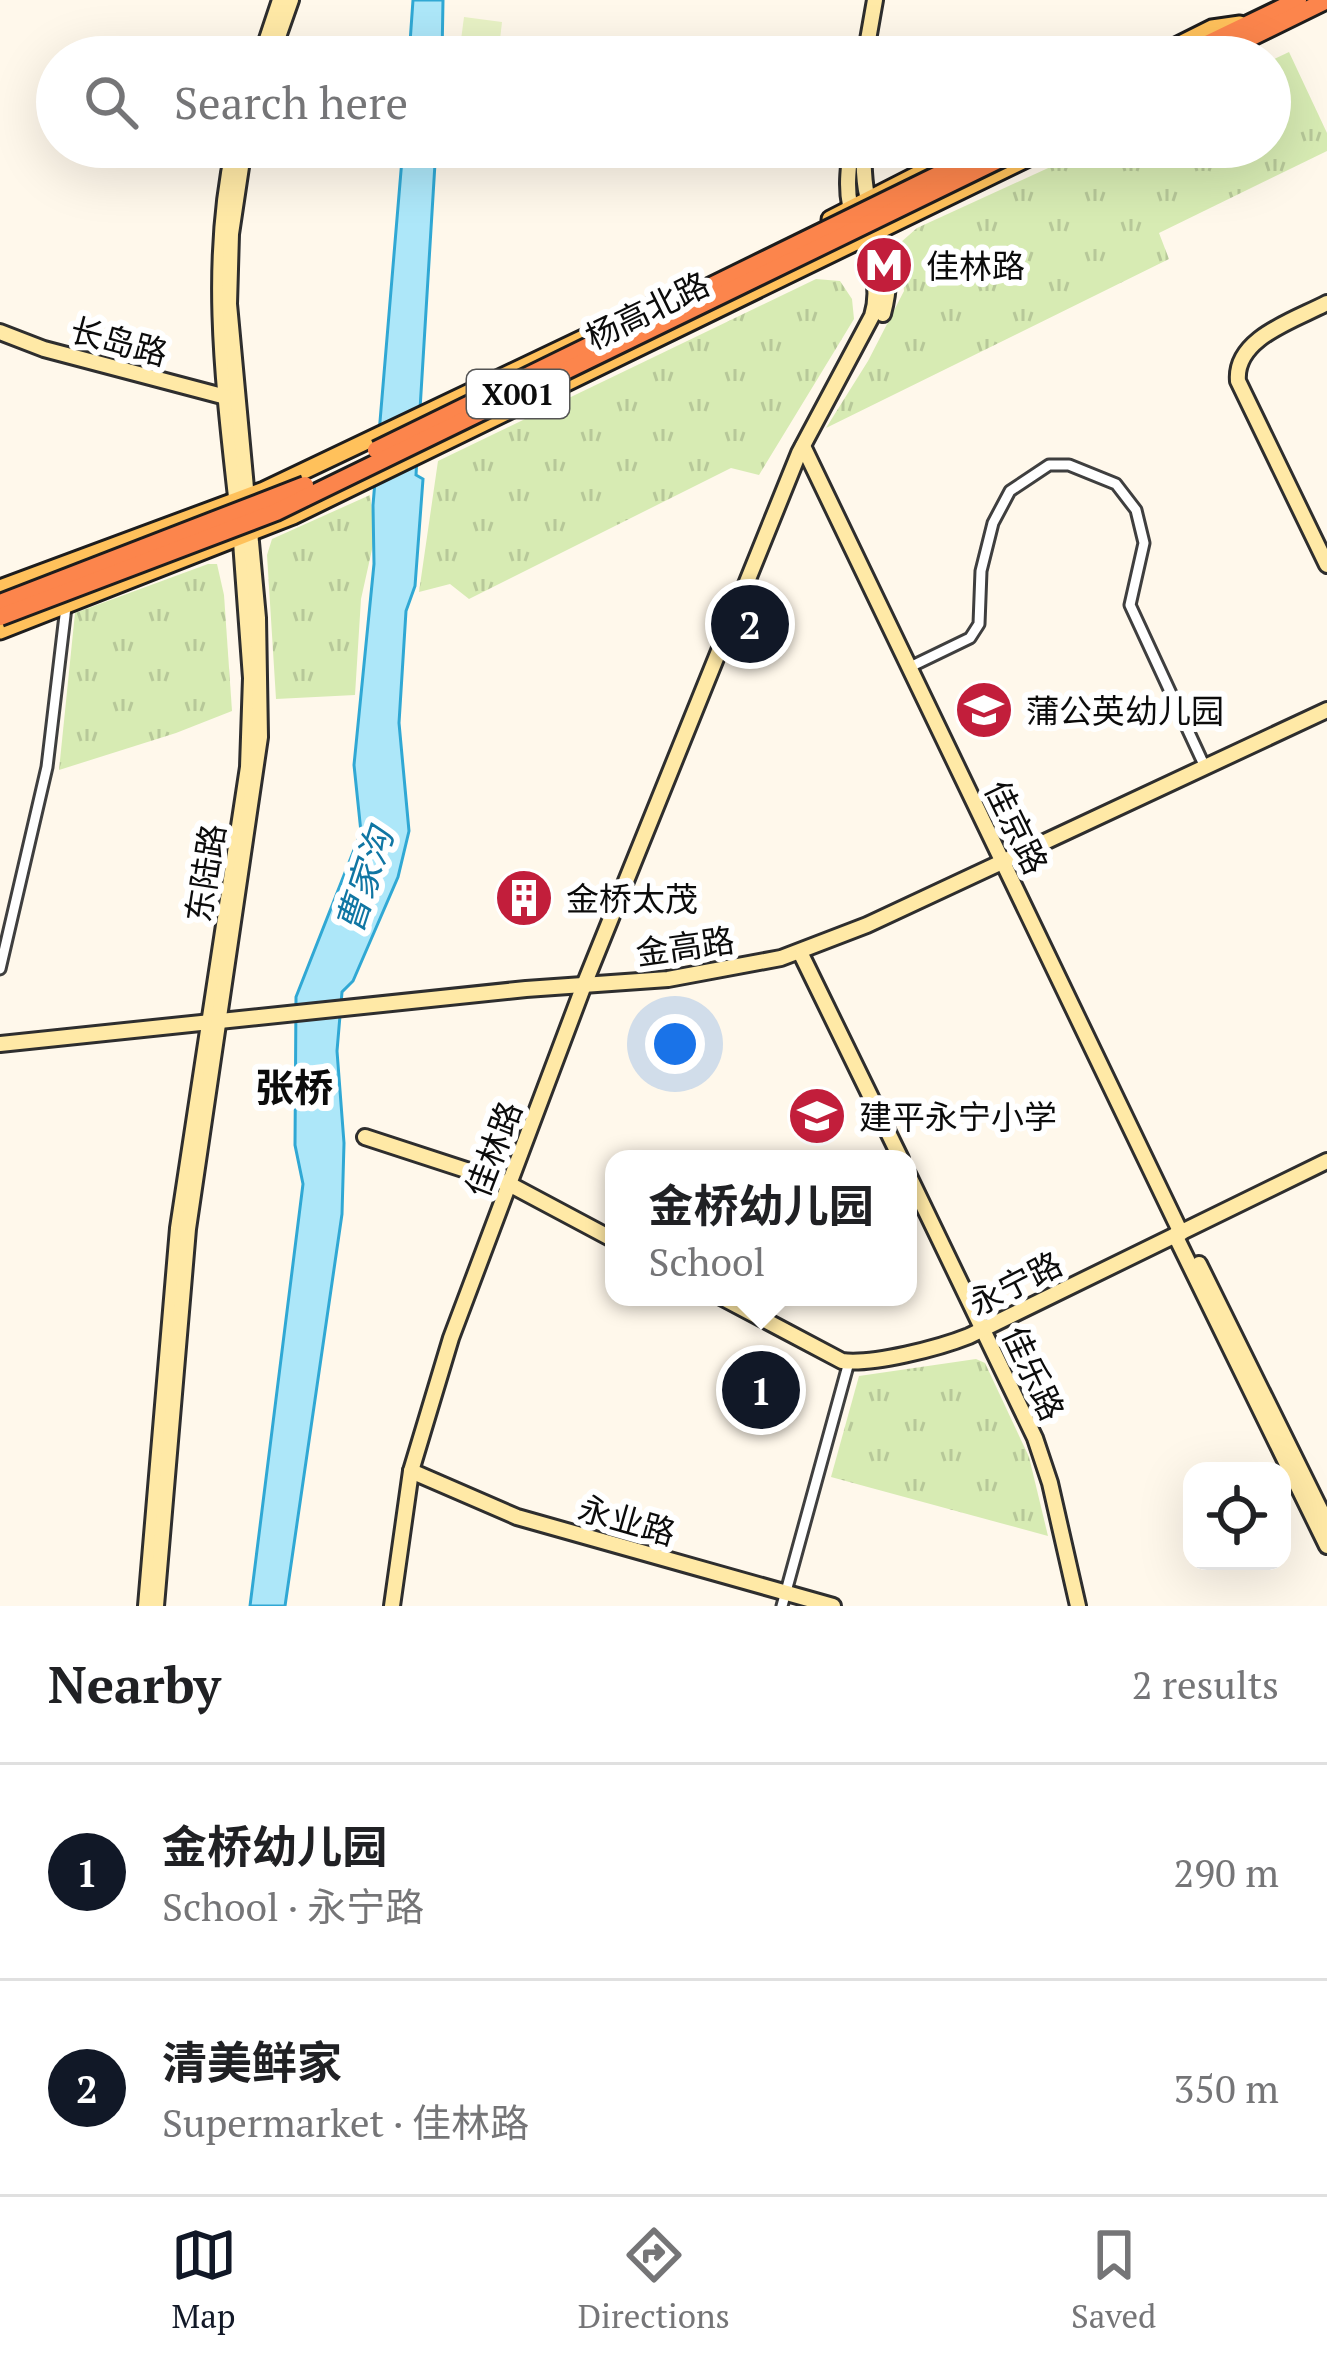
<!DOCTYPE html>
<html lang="en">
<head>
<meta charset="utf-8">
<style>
	:root { --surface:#fff; --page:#f2f2f2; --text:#202124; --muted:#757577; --line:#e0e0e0; --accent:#111827 }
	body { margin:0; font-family:"PT Serif","Noto Sans SC",serif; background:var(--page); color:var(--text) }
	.controls { position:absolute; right:36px; bottom:36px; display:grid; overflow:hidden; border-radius:24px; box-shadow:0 12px 48px #0002 }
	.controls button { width:108px; height:108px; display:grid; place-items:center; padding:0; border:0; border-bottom:3px solid var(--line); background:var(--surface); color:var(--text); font:60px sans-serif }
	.you { position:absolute; left:675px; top:1044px; width:42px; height:42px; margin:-30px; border:9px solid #fff; border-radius:50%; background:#1a73e8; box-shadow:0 0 0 18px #1a73e833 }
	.badge { display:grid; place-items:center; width:78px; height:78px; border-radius:50%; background:var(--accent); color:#fff; font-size:39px; font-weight:700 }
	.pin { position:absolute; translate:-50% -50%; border:6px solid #fff; box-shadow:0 3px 12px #0006 }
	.popup { position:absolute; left:605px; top:1150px; width:312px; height:156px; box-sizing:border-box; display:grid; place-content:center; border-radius:24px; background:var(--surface); filter:drop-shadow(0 3px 9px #0005); font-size:39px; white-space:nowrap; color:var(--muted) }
	.popup b { font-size:45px; color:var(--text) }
	.popup::after { content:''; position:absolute; left:50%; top:100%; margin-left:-24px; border:24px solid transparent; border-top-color:var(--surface) }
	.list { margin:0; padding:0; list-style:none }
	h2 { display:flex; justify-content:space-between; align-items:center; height:156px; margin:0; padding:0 48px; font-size:51px }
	h2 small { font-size:39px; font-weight:400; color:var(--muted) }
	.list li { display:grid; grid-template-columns:78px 1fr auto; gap:36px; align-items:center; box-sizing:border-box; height:216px; padding:0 48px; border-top:3px solid var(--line) }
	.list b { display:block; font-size:45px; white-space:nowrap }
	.list p { margin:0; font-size:39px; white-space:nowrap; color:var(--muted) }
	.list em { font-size:39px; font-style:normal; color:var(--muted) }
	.icon { flex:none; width:66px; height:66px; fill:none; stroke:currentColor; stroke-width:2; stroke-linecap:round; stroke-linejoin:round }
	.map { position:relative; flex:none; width:1327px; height:1606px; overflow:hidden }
	.search { position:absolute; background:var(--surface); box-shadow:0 12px 48px #0002; left:36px; right:36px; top:36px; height:132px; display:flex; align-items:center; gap:30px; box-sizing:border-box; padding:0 42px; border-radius:66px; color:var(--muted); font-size:45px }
	.sheet { height:588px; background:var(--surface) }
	nav { display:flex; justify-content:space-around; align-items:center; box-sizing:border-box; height:168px; border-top:3px solid var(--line); background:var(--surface); font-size:33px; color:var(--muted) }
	nav a { display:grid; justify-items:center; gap:6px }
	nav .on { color:var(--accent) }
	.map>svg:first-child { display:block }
</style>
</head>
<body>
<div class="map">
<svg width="1327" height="1606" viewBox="0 0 1327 1606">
	<defs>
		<pattern id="park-tufts" width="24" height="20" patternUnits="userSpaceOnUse" patternTransform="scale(3)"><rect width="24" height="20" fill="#d7ebb3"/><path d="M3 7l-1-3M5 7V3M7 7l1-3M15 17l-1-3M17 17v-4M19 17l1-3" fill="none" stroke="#b7c899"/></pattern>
	</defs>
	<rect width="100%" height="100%" fill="#fff8eb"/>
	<g fill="url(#park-tufts)">
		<path d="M 1289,52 L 1327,133 L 1327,151 L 1159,233 L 1169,259 L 826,428 L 868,361 L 904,291 L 900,243 L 917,228 L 1094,147 L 1270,147 L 1270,61 Z"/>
		<path d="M 816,279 L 840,281 L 852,299 L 854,319 L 759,475 L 731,468 L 469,599 L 450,584 L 419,592 L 438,461 Z"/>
		<path d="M 370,495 L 375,536 L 361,599 L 355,695 L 276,699 L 267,555 L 272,539 Z"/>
		<path d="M 208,564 L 217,564 L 224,595 L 232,711 L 176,733 L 59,770 L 75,613 Z"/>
		<path d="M 976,1359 L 985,1363 L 1029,1457 L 1048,1536 L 831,1477 L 859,1376 Z"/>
	</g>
	<path fill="#e8f2c5" d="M 464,17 L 502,22 L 498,57 L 459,55 Z"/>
	<g fill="#ade7f9" stroke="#30a8d4" stroke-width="3">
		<path d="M 413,0 L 443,0 L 442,57 L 409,57 Z"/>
		<path d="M 403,147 L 436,147 L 416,475 L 423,479 L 415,586 L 406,611 L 399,723 L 409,831 L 398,877 L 353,981 L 342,992 L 337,1051 L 344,1143 L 342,1214 L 285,1606 L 250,1606 L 303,1184 L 295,1145 L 296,997 L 361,832 L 354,765 L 374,564 L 373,505 Z"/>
	</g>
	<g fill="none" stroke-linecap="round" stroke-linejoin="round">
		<g stroke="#3f3f3f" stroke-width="15">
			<g id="street">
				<path d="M 910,667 L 970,638 L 979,624 L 981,571 L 993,523 L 1010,491 L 1049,465 L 1069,465 L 1116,484 L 1136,510 L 1144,543 L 1130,605 L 1205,767"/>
				<path d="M 0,969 L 47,767 L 66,607"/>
				<path d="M 782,1606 L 849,1362"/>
			</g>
		</g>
		<g stroke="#2e2e2e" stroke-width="20">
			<g id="secondary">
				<path d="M 261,57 L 280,0"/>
				<path d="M 271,57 L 291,0"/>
				<path d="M 865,57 L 875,0"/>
				<path d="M 234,147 C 208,266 224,387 237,506"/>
				<path d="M 863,147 C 864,163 863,179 867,195 C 879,243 897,262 883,314"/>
				<path d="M 1327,303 C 1295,320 1234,338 1238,381 L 1327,565"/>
				<path d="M 0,332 L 44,349 L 226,397"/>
				<path d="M 803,446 L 1181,1233"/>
				<path d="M 800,952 L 901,1159"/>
				<path d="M 0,1044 L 526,989 L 668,979 L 781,958 L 867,925 L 1327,710"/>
				<path d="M 365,1137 L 509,1184 L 614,1240"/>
				<path d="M 908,1174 L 1035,1438 L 1050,1483 L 1078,1606"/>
				<path d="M 1175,1235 L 1327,1546"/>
				<path d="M 1199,1264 L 1327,1523"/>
				<path d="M 721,1297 L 842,1361 C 873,1365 939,1348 969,1336 L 1327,1161"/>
				<path d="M 411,1471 L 517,1517 L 833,1606"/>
				<path d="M 146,1606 L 178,1228 L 248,767 L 251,678 L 240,528"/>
				<path d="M 156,1606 L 188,1229 L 260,737 L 258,618 L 229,304 L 231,234 L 244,147"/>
				<path d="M 392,1606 L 411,1471 L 451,1338 L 584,985 L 799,453 L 872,316 C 885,275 858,244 850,205 C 846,186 849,166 851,147"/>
			</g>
		</g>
		<g stroke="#1d1d1d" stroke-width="21">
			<g id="primary">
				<path d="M 1154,57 L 1212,28 L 1240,24"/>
				<path d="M 830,219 L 971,147"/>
				<path d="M 0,588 L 264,490 L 684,290"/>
				<path d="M 0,631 L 293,516 L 1051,147"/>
			</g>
		</g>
		<g stroke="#1d1d1d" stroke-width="22">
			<g id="highway">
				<path d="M 1180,57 L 1298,0"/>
				<path d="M 1211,57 L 1327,0"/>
			</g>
		</g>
		<use href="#street" stroke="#fff" stroke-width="9"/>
		<use href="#secondary" stroke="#ffe9a6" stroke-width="14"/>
		<use href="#primary" stroke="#ffc15b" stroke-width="15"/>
		<use href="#highway" stroke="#fc854c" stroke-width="16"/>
		<g stroke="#1d1d1d" stroke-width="22" stroke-linecap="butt">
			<g id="highway-bridge">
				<path d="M 376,450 L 995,147"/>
				<path d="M 0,603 L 305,485"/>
				<path d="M 0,617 L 276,512 L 1025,147"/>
			</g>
		</g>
		<use href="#highway-bridge" stroke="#fc854c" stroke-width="16"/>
	</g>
	<defs>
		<g id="metro-disc" transform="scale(3)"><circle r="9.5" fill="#c21e3b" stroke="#fff"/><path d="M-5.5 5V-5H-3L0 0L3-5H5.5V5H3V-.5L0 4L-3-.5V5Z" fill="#fff"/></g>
		<g id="school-disc" transform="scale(3)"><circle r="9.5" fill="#c21e3b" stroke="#fff"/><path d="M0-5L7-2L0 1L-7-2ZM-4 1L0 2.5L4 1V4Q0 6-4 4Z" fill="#fff"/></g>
		<g id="building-disc" transform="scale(3)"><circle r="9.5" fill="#c21e3b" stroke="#fff"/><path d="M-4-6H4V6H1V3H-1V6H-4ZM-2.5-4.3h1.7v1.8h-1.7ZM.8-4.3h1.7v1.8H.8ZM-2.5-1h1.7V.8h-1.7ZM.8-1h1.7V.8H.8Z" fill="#fff"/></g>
	</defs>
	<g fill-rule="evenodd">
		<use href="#metro-disc" x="884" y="265"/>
		<use href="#school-disc" x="984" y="710"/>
		<use href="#building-disc" x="524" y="898"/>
		<use href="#school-disc" x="817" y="1116"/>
	</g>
	<g text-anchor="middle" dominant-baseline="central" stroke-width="12" stroke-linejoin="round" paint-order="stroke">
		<rect fill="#fff" stroke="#555" stroke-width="3" x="467" y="370" width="102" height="48" rx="9"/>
		<g font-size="30" font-weight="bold" fill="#0c0c0c">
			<text x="518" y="394">X001</text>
		</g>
		<g font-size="33" fill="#0c0c0c" stroke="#fff" text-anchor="start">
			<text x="926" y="265">佳林路</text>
			<text x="1026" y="710">蒲公英幼儿园</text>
			<text x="566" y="898">金桥太茂</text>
			<text x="859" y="1116">建平永宁小学</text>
		</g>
		<g font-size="33" fill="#0c0c0c" stroke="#fff">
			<text transform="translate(647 310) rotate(-26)">杨高北路</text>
			<text transform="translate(119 341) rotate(15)">长岛路</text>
			<text transform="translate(1017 827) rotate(64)">佳京路</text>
			<text transform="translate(205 873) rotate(-81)">东陆路</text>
			<text transform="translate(685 946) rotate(-8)">金高路</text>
			<text transform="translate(493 1149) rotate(-69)">佳林路</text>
			<text transform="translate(1015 1283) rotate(-27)">永宁路</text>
			<text transform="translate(1034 1373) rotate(65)">佳乐路</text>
			<text transform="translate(627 1520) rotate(16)">永业路</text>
		</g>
		<g font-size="36" font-style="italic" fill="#1076a3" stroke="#fff">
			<text transform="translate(364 880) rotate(-72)">曹家沟</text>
		</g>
		<g font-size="39" font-weight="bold" fill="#0c0c0c" stroke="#fff">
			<text x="294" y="1087">张桥</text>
		</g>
	</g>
</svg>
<div class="controls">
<button><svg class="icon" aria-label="locate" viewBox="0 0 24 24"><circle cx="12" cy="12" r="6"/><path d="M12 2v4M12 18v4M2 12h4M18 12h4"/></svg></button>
</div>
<div class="you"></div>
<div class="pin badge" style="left:761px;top:1390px">1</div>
<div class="popup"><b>金桥幼儿园</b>School</div>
<div class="pin badge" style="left:750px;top:624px">2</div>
<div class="search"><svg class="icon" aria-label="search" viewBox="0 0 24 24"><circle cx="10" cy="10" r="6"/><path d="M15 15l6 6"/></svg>Search here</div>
</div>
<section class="sheet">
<h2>Nearby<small>2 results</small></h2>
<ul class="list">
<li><span class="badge">1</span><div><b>金桥幼儿园</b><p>School · 永宁路</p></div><em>290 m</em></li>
<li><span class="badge">2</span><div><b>清美鲜家</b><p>Supermarket · 佳林路</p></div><em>350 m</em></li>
</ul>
</section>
<nav>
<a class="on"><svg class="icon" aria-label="map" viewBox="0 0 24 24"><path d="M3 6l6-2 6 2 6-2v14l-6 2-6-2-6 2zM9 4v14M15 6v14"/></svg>Map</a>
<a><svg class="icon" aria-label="directions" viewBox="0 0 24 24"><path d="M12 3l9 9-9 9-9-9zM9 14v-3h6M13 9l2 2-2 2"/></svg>Directions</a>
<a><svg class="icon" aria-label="saved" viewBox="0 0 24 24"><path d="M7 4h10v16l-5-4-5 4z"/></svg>Saved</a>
</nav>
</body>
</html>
